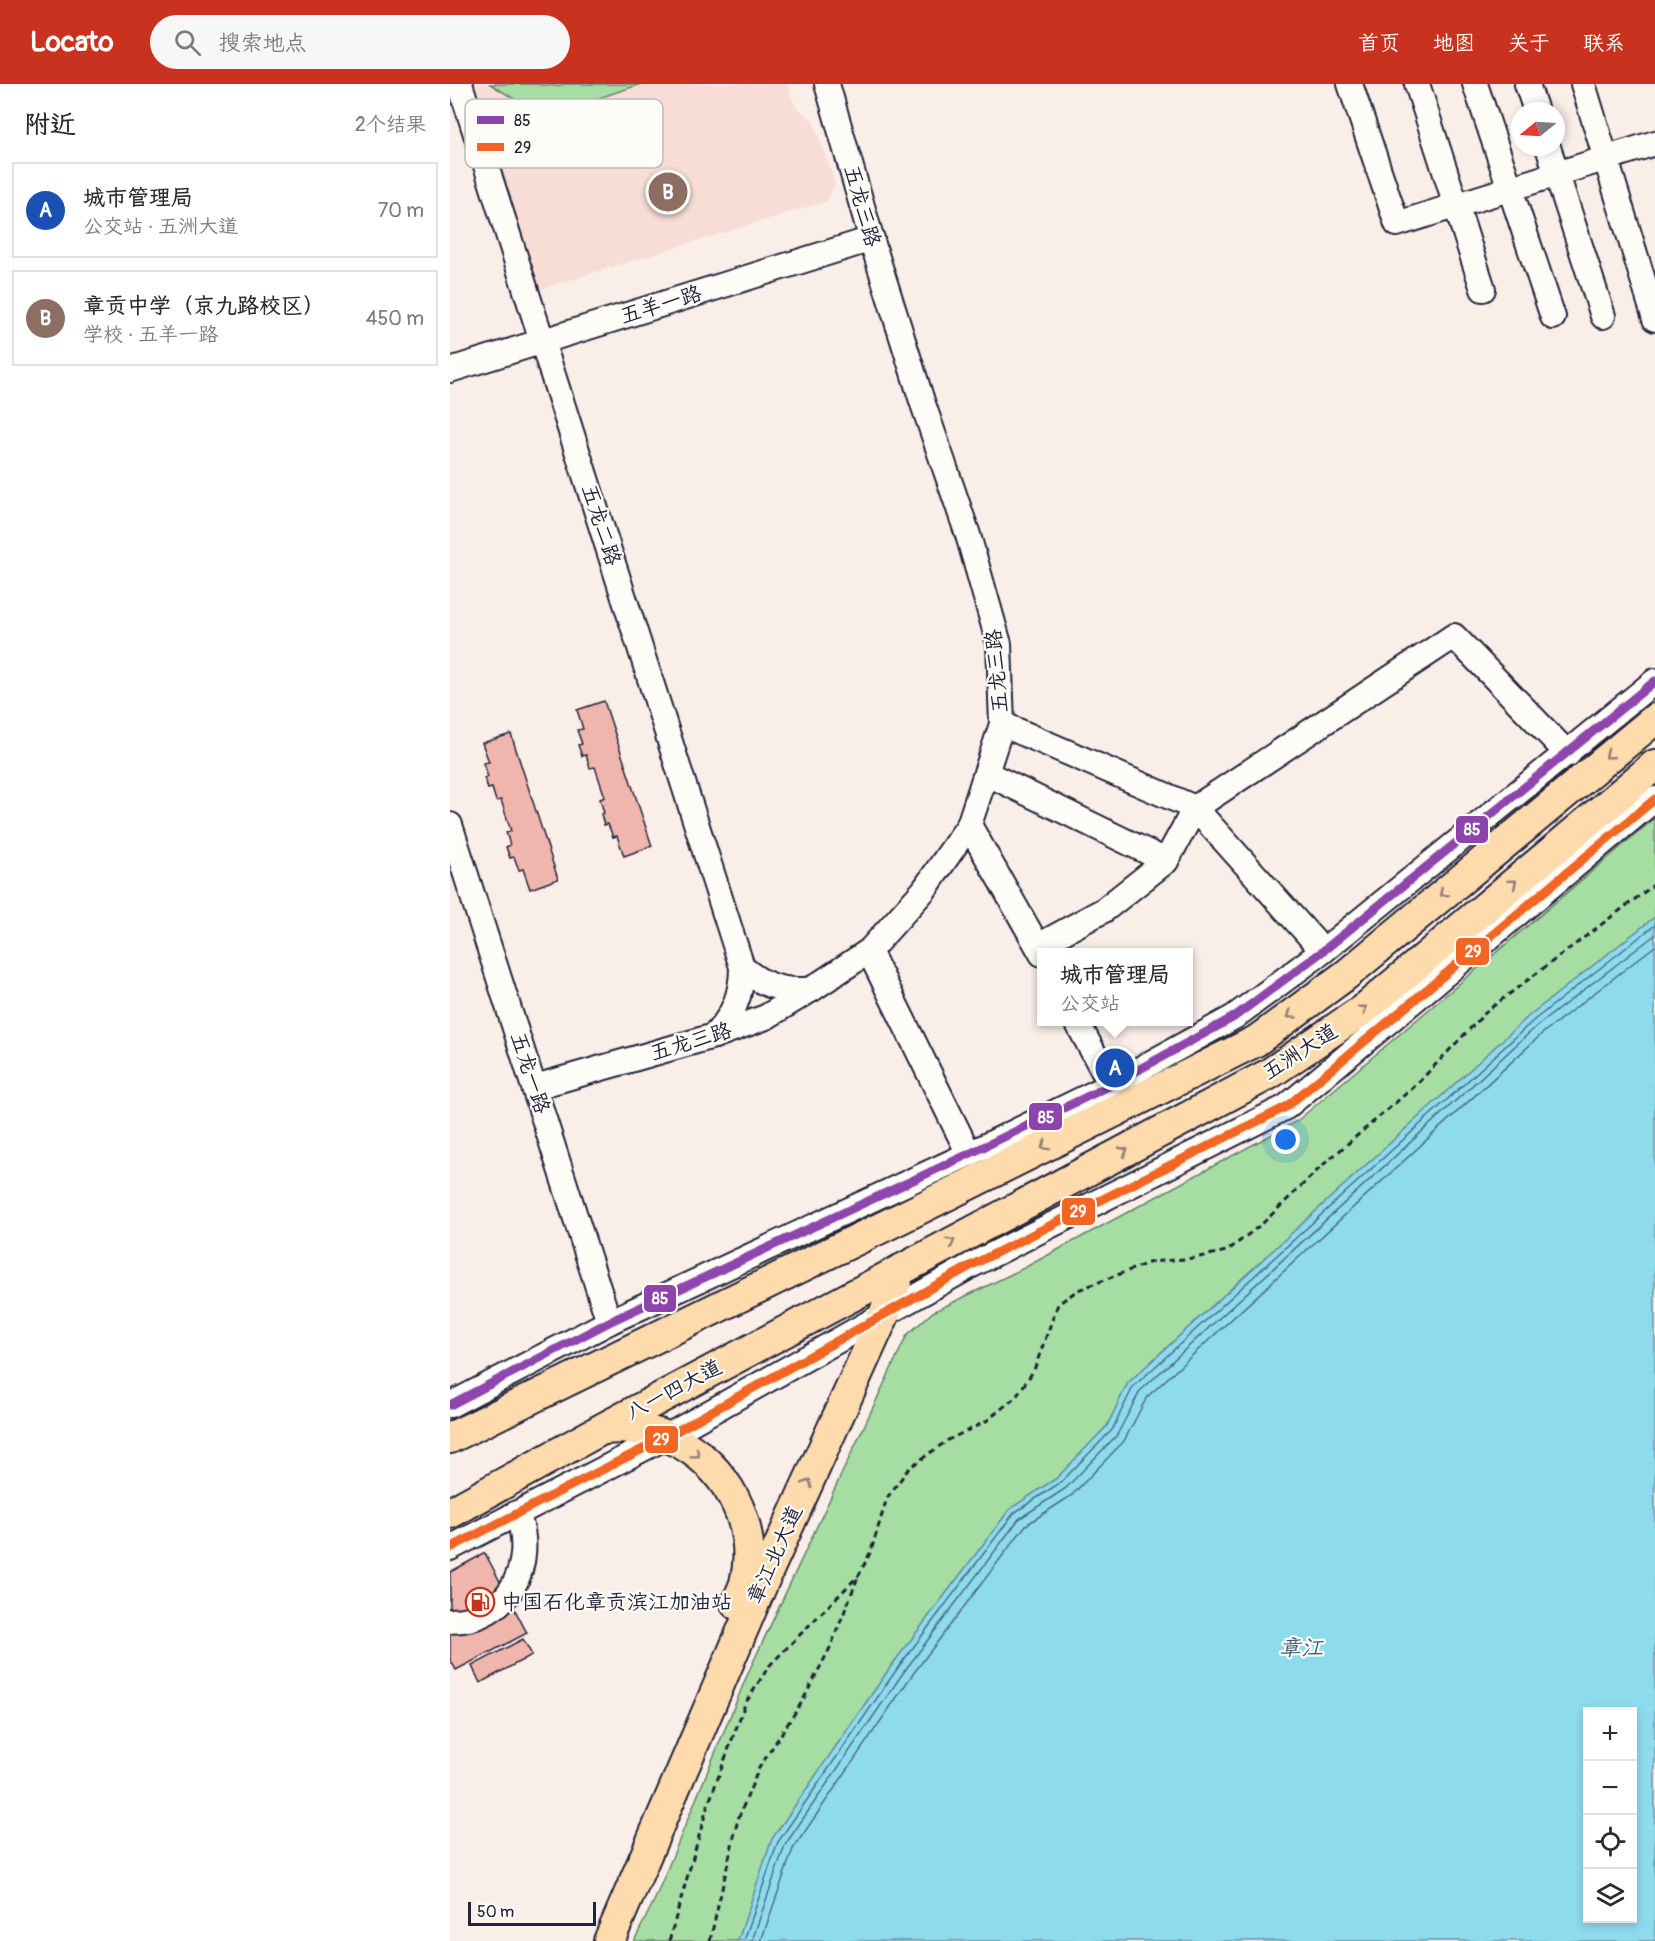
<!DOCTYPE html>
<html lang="zh">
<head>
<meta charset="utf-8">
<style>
	:root { --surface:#fff; --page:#f7f7f7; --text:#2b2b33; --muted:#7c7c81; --line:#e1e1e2; --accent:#c8321e }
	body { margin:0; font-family:Pangolin,"LXGW WenKai TC",sans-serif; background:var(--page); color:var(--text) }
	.controls { position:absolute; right:18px; bottom:18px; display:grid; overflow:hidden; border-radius:0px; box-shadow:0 3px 9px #0003 }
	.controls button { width:54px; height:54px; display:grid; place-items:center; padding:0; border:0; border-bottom:2px solid var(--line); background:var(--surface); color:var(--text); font:30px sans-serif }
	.compass { position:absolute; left:1061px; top:18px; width:54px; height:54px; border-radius:50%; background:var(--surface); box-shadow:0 3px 9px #0003; rotate:252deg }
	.scale { position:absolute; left:18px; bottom:15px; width:128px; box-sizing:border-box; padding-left:6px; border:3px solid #22223b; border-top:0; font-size:16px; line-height:21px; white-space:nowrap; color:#22223b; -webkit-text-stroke:4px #fdfcf7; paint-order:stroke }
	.you { position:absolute; left:836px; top:1056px; width:21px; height:21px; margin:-15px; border:4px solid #fff; border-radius:50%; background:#1a73e8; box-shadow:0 0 0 9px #1a73e833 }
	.badge { display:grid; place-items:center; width:39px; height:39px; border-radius:50%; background:var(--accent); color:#fff; font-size:20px; font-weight:700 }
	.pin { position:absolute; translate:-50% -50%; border:3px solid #fff; box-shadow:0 2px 6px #0006 }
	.popup { position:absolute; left:587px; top:864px; width:156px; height:78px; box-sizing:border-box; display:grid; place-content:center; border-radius:0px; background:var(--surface); filter:drop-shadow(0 2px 4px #0005); font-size:20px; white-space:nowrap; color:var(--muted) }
	.popup b { font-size:22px; color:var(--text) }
	.popup::after { content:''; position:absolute; left:50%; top:100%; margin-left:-12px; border:12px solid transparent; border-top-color:var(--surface) }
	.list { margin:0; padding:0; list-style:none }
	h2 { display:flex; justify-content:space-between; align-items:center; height:78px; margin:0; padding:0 24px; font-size:26px }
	h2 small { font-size:20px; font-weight:400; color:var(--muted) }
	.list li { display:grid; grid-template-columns:39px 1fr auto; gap:18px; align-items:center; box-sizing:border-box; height:96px; margin:0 12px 12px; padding:0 12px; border:2px solid var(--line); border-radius:0px }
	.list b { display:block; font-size:22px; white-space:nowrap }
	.list p { margin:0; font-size:20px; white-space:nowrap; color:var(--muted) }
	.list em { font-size:20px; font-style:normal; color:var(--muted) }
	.icon { flex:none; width:33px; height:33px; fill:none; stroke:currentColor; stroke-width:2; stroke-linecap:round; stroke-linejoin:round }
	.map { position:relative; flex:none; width:1205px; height:1857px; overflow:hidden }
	header { display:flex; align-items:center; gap:36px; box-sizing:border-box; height:84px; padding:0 30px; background:var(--accent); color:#fff }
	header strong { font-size:28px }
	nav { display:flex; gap:33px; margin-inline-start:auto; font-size:21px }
	.search { width:420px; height:54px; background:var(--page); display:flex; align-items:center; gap:15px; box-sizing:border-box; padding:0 21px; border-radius:33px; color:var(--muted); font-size:22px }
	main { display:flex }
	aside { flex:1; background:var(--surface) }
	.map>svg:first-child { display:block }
</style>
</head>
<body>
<header>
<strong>Locato</strong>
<div class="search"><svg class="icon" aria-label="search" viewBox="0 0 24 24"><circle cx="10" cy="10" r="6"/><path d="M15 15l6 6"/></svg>搜索地点</div>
<nav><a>首页</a><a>地图</a><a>关于</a><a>联系</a></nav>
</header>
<main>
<aside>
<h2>附近<small>2个结果</small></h2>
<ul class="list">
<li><span class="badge" style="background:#1a4fb4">A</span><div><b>城市管理局</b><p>公交站 · 五洲大道</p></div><em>70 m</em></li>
<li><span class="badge" style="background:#8d6e63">B</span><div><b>章贡中学（京九路校区）</b><p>学校 · 五羊一路</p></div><em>450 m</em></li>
</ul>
</aside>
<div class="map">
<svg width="1205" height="1857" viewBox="0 0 1205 1857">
	<rect width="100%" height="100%" fill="#faeee8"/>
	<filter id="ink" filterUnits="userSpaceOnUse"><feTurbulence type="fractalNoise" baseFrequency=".0167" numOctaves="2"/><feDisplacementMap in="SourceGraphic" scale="12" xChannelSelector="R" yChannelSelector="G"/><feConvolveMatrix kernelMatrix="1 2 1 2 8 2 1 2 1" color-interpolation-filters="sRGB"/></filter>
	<g filter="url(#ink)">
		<path fill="#f7ddd6" d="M 20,0 L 337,0 L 345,22 L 363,36 L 385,99 L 377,117 L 88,206 Z"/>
		<g fill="#a5dda2" stroke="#64806e" stroke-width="1.5">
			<path d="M 40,0 L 83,0 L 106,2 L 115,0 L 191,0 L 41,50 L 34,27 L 66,16 Z"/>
			<path d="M 1205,734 L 1205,833 L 1080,931 L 678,1299 L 657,1342 L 607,1394 L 560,1425 L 442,1581 L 322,1755 L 288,1857 L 184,1857 L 205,1815 L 298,1589 L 457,1251 L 483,1228 L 574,1184 L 847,1037 Z"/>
		</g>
		<path fill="#8edbee" stroke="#6391a6" stroke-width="1.5" fill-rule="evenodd" d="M 1205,833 L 1205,1857 L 288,1857 L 322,1755 L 442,1581 L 560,1425 L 607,1394 L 657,1342 L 678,1299 L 1080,931 ZM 1138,1628 L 1182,1628 L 1182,1834 L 1138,1834 Z"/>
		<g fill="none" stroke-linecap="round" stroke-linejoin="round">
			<g stroke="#4d6c83" stroke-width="1.5">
				<path d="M 294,1857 L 328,1758 L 447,1585 L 564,1429 L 611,1398 L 662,1346 L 683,1303 L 1084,936 L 1205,841"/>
				<path d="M 302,1857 L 335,1761 L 453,1589 L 569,1435 L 616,1404 L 667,1351 L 690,1307 L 1088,941 L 1205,851"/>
				<path d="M 311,1857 L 343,1765 L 460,1594 L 576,1441 L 622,1411 L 674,1357 L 697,1313 L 1094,948 L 1205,862"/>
			</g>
		</g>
		<g fill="#f0b5ad" stroke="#22223b" stroke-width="1.5">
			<path d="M 154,617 L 202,762 L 174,772 L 167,752 L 163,753 L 158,740 L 154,741 L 151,730 L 154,729 L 150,715 L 155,713 L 145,683 L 140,684 L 136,671 L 132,672 L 128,661 L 132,660 L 127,646 L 133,645 L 127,626 Z"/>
			<path d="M 61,650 L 108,795 L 80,805 L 73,785 L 69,786 L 64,773 L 60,774 L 56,763 L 60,761 L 56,748 L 61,747 L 51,716 L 46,717 L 42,704 L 38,705 L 34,694 L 38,693 L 33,679 L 39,678 L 32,659 Z"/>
			<path d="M 35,1469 L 77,1549 L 6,1586 L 0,1575 L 0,1488 Z"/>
			<path d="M 73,1555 L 82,1571 L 30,1599 L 22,1582 Z"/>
		</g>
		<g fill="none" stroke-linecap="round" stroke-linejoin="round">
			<g stroke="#22223b" stroke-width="28">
				<g id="minor">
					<path d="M 10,0 L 292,883 C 292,911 283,932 264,952"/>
					<path d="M 900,0 L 947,140 L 1205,59"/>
					<path d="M 967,0 L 1033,205"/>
					<path d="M 1025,0 L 1103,233"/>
					<path d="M 1077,0 L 1086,27"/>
					<path d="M 1133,0 L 1205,235"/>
					<path d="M 1098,63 L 1153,232"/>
					<path d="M 0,286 L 422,155"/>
					<path d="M 552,640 L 745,724 L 873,867"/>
					<path d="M 536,689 L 716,777"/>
					<path d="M 0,741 L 159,1238"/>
					<path d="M 519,741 L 592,870"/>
					<path d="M 588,862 L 654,826 L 716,777 L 745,724 L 1004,552 L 1118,670"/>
					<path d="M 419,867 L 519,1070"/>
					<path d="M 292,883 C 312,902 335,909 362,905"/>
					<path d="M 627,938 L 661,1001"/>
					<path d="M 85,1003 L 264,952 L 316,933 L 362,905 L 419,867 L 474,806 L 519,741 L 552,640 L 549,560 L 518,451 L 472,317 L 425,167 L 377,0"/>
					<path d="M 0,1321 L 159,1238 L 519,1070 L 661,1001 L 784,933 L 873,867 L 1205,597"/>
					<path d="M 0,1464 L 216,1353 L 522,1181 L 836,1023 L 1205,715"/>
					<path d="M 0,1537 C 59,1537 87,1480 67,1429"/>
				</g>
			</g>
			<g stroke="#22223b" stroke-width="34">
				<g id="major">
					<path d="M 154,1345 C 178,1343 200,1345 222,1355 C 275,1378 310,1442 295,1499 C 293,1506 289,1513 286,1520"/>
					<path d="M 0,1354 L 451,1134 L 806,957 L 896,891 L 1205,635"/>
					<path d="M 0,1429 L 152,1345 L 819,990 L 914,925 L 1205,681"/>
					<path d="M 159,1857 L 316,1491 L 434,1231 L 450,1186"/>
				</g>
			</g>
			<g stroke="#22223b" stroke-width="3" stroke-dasharray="6 4.5" stroke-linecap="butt">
				<path d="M 219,1857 L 257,1724 L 295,1620 L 319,1582 L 409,1491 L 421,1467 L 437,1414 L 459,1384 L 498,1356 L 535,1338 L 566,1313 L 584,1286 L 608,1220 L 628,1206 L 701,1178 L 744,1174 L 777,1167 L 813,1139 L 874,1080 L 965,1002 L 1038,926 L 1205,800"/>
				<path d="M 260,1857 L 288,1735 L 309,1684 L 352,1618 L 381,1562 L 408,1493"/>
			</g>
			<use href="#minor" stroke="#fdfcf7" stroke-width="24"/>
			<use href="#major" stroke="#fedbac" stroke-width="30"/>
			<g stroke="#fdfcf7" stroke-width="14">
				<path id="bus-1" d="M 0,1321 L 159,1238 L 519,1070 L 661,1001 L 784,933 L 873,867 L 1205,597"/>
			</g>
			<g stroke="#fdfcf7" stroke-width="14">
				<path id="bus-2" d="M 0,1464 L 216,1353 L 522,1181 L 836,1023 L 1205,715"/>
			</g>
			<use href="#bus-1" stroke="#8e44ad" stroke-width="9"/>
			<use href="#bus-2" stroke="#f26522" stroke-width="9"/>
		</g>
		<defs><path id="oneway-chevron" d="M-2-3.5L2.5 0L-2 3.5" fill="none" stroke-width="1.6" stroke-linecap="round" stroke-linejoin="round" transform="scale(1.5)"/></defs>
		<g stroke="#907e74">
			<use href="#oneway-chevron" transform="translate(1159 671) rotate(141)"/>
			<use href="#oneway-chevron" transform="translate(1063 799) rotate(-40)"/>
			<use href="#oneway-chevron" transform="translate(993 809) rotate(140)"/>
			<use href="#oneway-chevron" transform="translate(913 925) rotate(-37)"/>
			<use href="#oneway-chevron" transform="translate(841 931) rotate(144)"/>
			<use href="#oneway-chevron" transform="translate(595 1062) rotate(153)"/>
			<use href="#oneway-chevron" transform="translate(674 1067) rotate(-28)"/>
			<use href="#oneway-chevron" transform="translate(501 1158) rotate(-28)"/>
			<use href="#oneway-chevron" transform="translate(246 1370) rotate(37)"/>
			<use href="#oneway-chevron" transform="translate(358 1399) rotate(-65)"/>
		</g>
	</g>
	<defs>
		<g id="fuel-ring" transform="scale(1.5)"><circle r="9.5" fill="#fdfcf7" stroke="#c8321e" stroke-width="1.5"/><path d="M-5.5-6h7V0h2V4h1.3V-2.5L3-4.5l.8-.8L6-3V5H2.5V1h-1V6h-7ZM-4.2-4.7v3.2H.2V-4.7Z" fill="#c8321e"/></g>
	</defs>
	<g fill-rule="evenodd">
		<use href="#fuel-ring" x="30" y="1518"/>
	</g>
	<g text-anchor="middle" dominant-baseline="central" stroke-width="4.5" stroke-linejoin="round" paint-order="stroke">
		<g font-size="21" fill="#22223b" stroke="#fdfcf7">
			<text transform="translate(412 122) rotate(74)">五龙三路</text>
			<text transform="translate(211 221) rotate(-17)">五羊一路</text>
			<text transform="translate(151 441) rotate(72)">五龙二路</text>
			<text transform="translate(547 587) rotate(-95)">五龙三路</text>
			<text transform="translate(241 958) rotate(-17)">五龙三路</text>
			<text transform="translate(850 968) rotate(-33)">五洲大道</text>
			<text transform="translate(80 989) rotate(72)">五龙一路</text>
			<text transform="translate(224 1306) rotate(-28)">八一四大道</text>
			<text transform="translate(325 1471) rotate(-66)">章江北大道</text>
		</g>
		<g font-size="21" fill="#22223b" stroke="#fdfcf7" text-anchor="start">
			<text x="51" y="1518">中国石化章贡滨江加油站</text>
		</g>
		<g font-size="22" font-style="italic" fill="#425a71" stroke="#fdfcf7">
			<text x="851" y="1564">章江</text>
		</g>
	</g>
	<rect x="15" y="15" width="198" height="69" rx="9" fill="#fdfcf7" stroke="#bbbbbf" stroke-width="1.5"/>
	<rect x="27" y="32" width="27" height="8" fill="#8e44ad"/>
	<rect x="27" y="59" width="27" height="8" fill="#f26522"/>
	<g font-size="16" fill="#22223b">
		<text x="64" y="42">85</text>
		<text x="64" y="69">29</text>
	</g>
	<g stroke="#fdfcf7" stroke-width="2">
		<rect x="1005" y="731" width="34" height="29" rx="6" fill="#8e44ad"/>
		<rect x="1005" y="853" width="35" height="29" rx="6" fill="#f26522"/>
		<rect x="578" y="1018" width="35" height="29" rx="6" fill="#8e44ad"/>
		<rect x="611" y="1113" width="35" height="29" rx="6" fill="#f26522"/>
		<rect x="193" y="1200" width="34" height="29" rx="6" fill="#8e44ad"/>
		<rect x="194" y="1341" width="35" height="29" rx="6" fill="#f26522"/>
	</g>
	<g font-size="16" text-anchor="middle" font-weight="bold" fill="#fff">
		<text x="1022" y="751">85</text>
		<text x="1023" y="873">29</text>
		<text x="596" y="1039">85</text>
		<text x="628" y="1133">29</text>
		<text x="210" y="1220">85</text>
		<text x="211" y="1361">29</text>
	</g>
</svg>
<div class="controls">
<button>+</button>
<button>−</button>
<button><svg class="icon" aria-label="locate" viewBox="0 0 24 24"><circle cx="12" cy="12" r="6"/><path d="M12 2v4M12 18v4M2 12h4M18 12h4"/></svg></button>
<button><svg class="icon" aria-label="layers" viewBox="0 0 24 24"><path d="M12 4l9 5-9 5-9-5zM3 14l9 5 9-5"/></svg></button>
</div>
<svg class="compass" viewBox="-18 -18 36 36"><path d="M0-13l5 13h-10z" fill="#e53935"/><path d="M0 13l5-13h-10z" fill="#7c7c81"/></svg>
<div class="scale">50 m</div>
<div class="you"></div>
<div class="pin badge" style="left:665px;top:984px;background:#1a4fb4">A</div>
<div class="popup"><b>城市管理局</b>公交站</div>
<div class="pin badge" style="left:218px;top:108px;background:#8d6e63">B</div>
</div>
</main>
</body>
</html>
